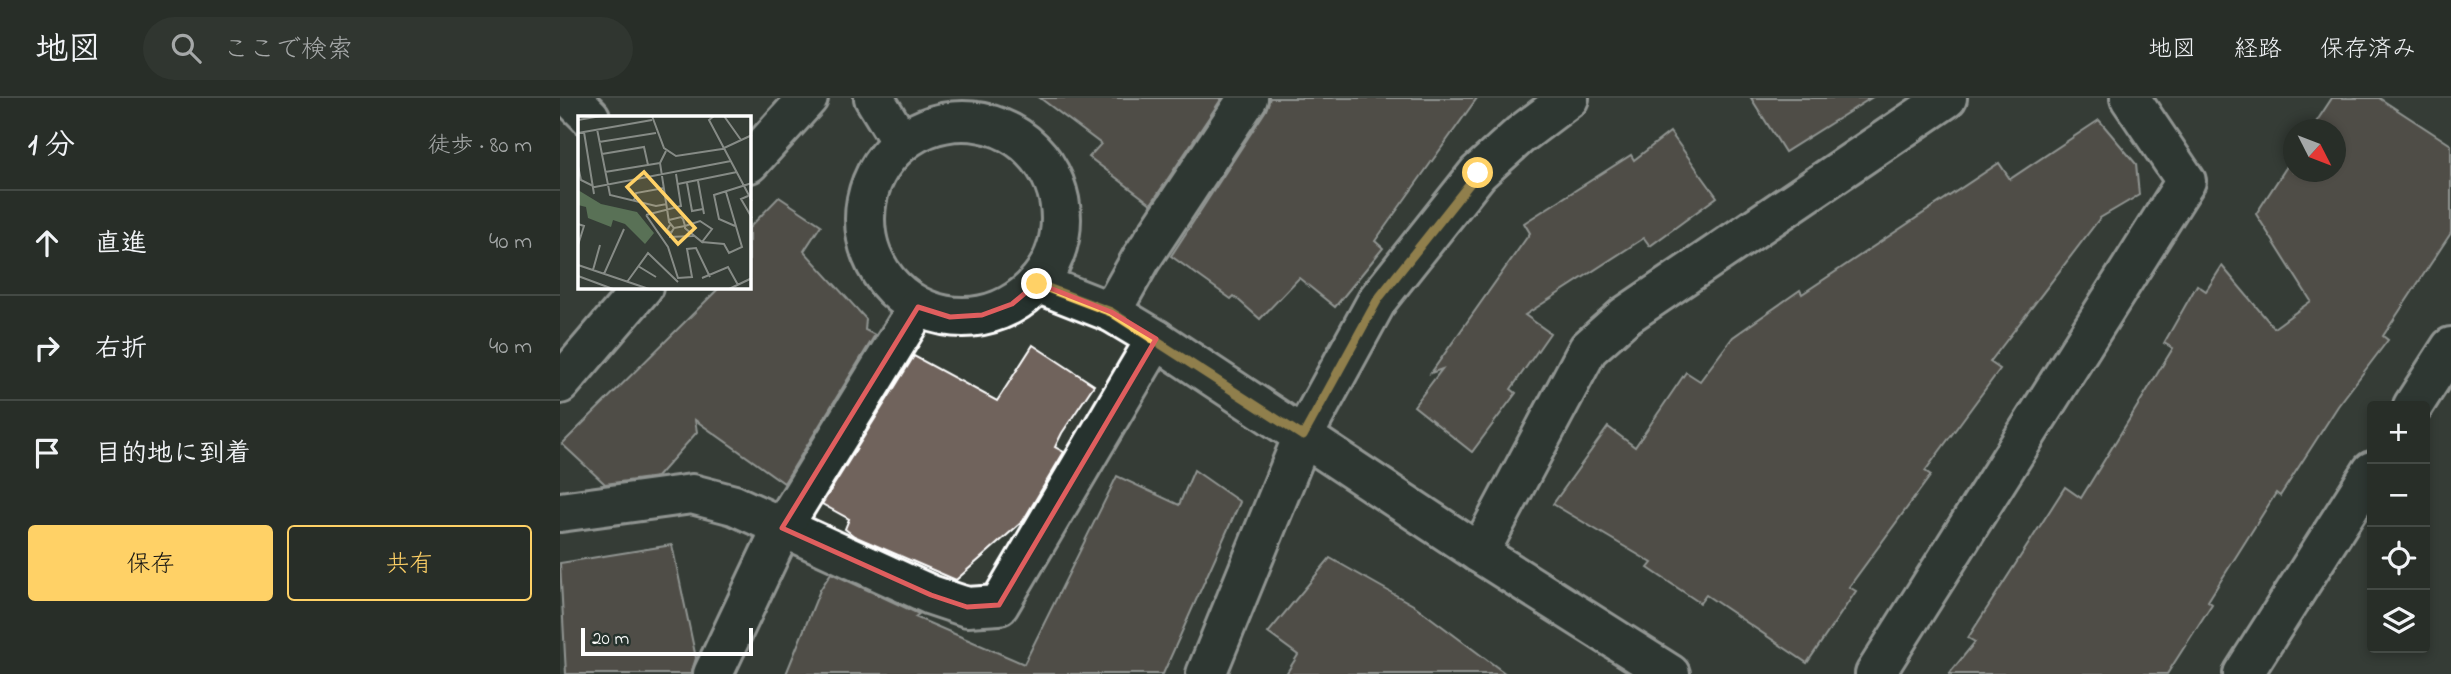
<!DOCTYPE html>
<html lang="ja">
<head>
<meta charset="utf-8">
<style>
	:root { --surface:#282e28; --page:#303630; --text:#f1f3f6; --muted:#a5a8a8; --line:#444a45; --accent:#ffd166 }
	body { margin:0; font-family:"Indie Flower","Klee One",sans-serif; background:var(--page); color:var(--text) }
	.controls { position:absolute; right:21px; bottom:21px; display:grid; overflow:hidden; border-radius:7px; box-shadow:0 4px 10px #0003 }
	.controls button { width:63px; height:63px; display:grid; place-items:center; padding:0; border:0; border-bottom:2px solid var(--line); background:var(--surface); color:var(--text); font:35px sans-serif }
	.compass { position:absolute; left:1723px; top:21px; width:63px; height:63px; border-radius:50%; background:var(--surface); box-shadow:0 4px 10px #0003; rotate:132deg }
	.scale { position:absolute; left:21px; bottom:18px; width:172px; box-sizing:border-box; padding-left:7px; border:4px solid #fff; border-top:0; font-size:19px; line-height:24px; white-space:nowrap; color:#fff; -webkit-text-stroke:5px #26332d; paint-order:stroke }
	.stop { position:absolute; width:21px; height:21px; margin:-16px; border:5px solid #ffd166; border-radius:50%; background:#fff }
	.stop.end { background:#ffd166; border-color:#fff; box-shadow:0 2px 7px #0008 }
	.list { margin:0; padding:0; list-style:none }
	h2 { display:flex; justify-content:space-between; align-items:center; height:91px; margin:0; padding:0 28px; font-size:30px }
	h2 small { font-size:23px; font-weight:400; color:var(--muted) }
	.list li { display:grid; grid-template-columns:46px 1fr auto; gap:21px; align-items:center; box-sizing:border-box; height:105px; padding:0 28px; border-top:2px solid var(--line) }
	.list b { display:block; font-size:26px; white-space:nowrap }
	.list em { font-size:23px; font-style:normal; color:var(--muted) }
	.actions { display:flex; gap:14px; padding:21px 28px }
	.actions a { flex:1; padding:16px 0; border:2px solid var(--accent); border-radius:7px; text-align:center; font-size:24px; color:var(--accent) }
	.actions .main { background:var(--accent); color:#111 }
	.icon { flex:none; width:38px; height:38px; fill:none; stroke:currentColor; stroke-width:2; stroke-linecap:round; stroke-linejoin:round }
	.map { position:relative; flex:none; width:1891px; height:576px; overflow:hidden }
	header { display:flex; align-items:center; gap:42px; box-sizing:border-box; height:98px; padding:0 35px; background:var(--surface); border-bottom:2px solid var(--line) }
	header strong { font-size:33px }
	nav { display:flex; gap:38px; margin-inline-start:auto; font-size:24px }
	.search { width:490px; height:63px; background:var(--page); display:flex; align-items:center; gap:18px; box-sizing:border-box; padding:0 24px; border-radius:38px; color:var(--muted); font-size:26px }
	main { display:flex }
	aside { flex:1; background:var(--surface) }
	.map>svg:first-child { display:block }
</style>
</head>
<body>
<header>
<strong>地図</strong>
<div class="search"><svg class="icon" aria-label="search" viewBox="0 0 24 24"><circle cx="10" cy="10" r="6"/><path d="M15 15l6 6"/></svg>ここで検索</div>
<nav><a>地図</a><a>経路</a><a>保存済み</a></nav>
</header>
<main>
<aside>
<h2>1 分<small>徒歩 · 80 m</small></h2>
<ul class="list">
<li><svg class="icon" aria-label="ahead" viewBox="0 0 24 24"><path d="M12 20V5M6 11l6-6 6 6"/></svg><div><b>直進</b></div><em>40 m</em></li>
<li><svg class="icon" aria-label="right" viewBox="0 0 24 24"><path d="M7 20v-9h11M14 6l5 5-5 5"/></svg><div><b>右折</b></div><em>40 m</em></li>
<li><svg class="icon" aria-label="arrive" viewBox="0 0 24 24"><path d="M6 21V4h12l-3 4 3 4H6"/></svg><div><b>目的地に到着</b></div></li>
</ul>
<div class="actions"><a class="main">保存</a><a>共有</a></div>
</aside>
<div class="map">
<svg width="1891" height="576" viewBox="0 0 1891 576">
	<rect width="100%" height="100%" fill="#353d36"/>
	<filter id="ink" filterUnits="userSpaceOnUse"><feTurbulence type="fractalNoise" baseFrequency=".0143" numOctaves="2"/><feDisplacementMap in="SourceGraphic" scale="14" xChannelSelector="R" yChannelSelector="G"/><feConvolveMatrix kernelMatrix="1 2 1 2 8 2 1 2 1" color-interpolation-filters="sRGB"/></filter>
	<g filter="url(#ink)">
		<g fill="#70635c" stroke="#fff" stroke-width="2">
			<path d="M 480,0 L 662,0 L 591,106 L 529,59 L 541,46 Z"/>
			<path d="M 710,0 L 917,0 L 815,143 L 823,150 L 775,209 L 739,180 L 700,221 L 674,198 L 671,201 L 611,158 L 706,12 Z"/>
			<path d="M 1191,0 L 1311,0 L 1225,54 Z"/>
			<path d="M 1772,0 L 1819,0 L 1891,47 L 1891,135 L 1823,238 L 1828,242 L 1778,308 L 1720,398 L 1716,395 L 1648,503 L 1652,506 L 1607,576 L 1389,576 L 1415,544 L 1408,540 L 1505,389 L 1521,400 L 1613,250 L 1604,245 L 1637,187 L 1646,193 L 1662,168 L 1714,230 L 1751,203 L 1696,116 L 1733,59 L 1733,74 L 1775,74 L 1775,32 L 1751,32 Z"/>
			<path d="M 1539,22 L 1576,66 L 1579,97 L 1540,120 L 1430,264 L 1440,271 L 1365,373 L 1371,377 L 1289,489 L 1296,493 L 1247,565 L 1146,497 L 1140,505 L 1088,470 L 1092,465 L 993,406 L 1048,329 L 1075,349 L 1126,274 L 1140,283 L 1173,239 L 1240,192 L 1242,196 L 1439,65 L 1450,81 Z"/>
			<path d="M 1110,34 L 1157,99 L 1090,148 L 1084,140 L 965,217 L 990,235 L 951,291 L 956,295 L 912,354 L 854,308 L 882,271 L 871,275 L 970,135 L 964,125 L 1071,57 L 1074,62 Z"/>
			<path d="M 219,99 L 261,127 L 244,153 L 306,221 L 305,232 L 315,237 L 224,385 L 135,322 L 137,334 L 97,379 L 45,386 L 2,346 L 160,189 L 189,189 L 189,130 Z"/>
			<path d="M 473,247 L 534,287 L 502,335 L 495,349 L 504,354 L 463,423 L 396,482 L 294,438 L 285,431 L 289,421 L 262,406 L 354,258 L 437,303 Z"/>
			<path d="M 634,372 L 680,404 L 603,576 L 226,576 L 260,492 L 271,475 L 359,516 L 355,519 L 464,566 L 557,378 L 619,407 Z"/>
			<path d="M 112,447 L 136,560 L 131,576 L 6,576 L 0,465 Z"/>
			<path d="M 770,460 L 855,508 L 946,576 L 726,576 L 738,557 L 708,535 Z"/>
		</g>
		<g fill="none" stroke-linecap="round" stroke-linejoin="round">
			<g stroke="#fff" stroke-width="44">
				<g id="street">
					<path d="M 11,0 L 30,19"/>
					<path d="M 314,0 L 341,44"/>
					<circle cx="403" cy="121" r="98"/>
					<path d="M 189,65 L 248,0"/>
					<path d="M 477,185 L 551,214 L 596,241 L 919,455 L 1110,576"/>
					<path d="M 551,214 L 581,161 L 688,0"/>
					<path d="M 0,286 L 83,189"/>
					<path d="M 1853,308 L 1891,249"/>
					<path d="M 0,414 L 132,396 L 174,407 L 371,497 L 407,509 L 439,507 L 596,241"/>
					<path d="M 919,455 L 1028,251 L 1065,218 L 1387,0"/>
					<path d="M 153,576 L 222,430 L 358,209"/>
					<path d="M 646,576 L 743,338 L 818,201 L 918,75 L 960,37 L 1009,0"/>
					<path d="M 1315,576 L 1626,83 L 1570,0"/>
					<path d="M 1683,576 L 1812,373"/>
				</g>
			</g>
			<use href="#street" stroke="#26332d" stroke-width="38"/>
		</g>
	</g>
	<g fill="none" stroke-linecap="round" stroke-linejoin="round" filter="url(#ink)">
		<path stroke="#ffd166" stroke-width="9" d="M 477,186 L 551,214 L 743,338 L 818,201 L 918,75"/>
	</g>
	<path d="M0 0H1891V576H0ZM 477,185 L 551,214 L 596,241 L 439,507 L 407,509 L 371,497 L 222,430 L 358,209 L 390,219 L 422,217 L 452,206 Z" fill="#353d36" fill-opacity=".55" fill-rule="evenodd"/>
	<path fill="none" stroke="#e05e5e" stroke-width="5" stroke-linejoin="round" d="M 477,185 L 551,214 L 596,241 L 439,507 L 407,509 L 371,497 L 222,430 L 358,209 L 390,219 L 422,217 L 452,206 Z"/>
	<g transform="translate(18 18)">
		<rect width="173" height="173" fill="#353d36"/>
		<path d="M 0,74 L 23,88 L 59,96 L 76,117 L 67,128 L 47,108 L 35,104 L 33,111 L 10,102 L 8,91 L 0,89 Z" fill="#597156"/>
		<path fill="none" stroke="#868b86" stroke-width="2" d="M 74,0 L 86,32 L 98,40 L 144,33 L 174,19M 136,0 L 131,4 L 174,85M 146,0 L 163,24M 0,4 L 23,0M 19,13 L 32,79 L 78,90 L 89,88M 6,16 L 16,78M 0,17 L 74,4M 21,26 L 78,17M 88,35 L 82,47 L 91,106 L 96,112 L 93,117 L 89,114 L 92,109M 24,38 L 66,31 L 70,49M 0,50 L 3,64 L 17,71 L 153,45M 27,56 L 82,47M 120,65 L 126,98M 109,67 L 114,95 L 125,93M 100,68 L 159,56M 170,80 L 163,83 L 174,102M 56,85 L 58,77 L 86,72M 68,99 L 90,131 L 100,162 L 114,161 L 109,133 L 118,132 L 132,161M 68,99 L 103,90 L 98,58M 91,104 L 103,101 L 105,103 L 107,110 L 107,112 L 108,113 L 124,126 L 134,113 L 122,105 L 107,110 L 96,112M 0,108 L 6,110 L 0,129M 157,110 L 141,103 L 136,79 L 174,67M 91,121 L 115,120M 124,126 L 146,128 L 151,137 L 164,131 L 148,76M 0,149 L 71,173M 60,150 L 78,161M 15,154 L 22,129M 26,158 L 46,113M 0,160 L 35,173M 124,162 L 150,151 L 160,169M 49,166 L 70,137 L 100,166M 151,173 L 174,162"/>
		<path fill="#ffd166" fill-opacity="0.15" stroke="#ffd166" stroke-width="3.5" d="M 66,56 L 117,112 L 100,128 L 49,71 Z"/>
		<rect width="173" height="173" fill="none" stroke="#fff" stroke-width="3.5"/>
	</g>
</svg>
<div class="controls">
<button>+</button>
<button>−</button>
<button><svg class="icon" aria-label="locate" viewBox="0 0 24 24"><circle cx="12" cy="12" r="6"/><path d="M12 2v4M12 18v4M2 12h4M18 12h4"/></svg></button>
<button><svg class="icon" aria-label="layers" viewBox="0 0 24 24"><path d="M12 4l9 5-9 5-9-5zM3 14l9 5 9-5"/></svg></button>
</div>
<svg class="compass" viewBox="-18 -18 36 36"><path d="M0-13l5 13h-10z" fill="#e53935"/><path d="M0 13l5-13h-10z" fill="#a5a8a8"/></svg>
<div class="scale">20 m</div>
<div class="stop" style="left:918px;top:75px"></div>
<div class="stop end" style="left:477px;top:186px"></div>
</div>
</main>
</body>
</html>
